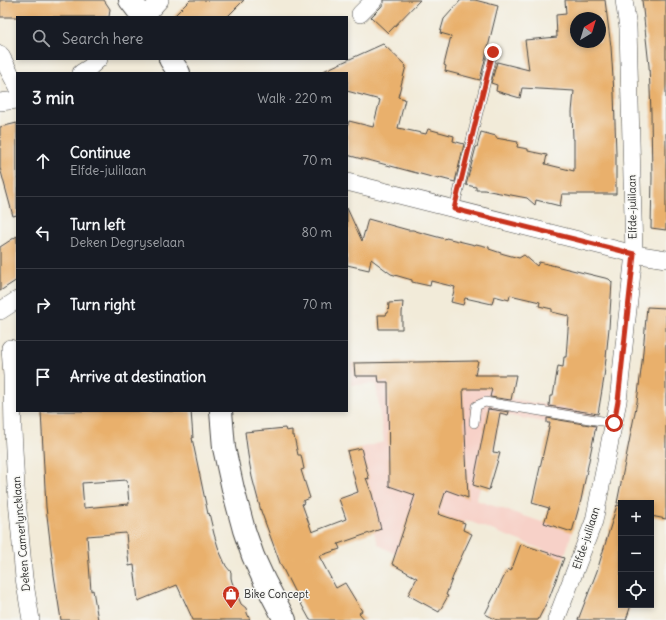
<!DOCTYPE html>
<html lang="en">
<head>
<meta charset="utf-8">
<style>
	:root { --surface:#171b24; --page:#20242c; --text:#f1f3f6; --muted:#9ea1a6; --line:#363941 }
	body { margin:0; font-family:Delius,sans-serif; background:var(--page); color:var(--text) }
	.controls { position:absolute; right:12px; bottom:12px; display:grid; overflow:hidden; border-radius:0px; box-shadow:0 2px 6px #0003 }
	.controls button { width:36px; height:36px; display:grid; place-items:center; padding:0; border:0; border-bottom:1px solid var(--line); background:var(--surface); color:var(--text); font:20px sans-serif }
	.compass { position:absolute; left:570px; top:12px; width:36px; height:36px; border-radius:50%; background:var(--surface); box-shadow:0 2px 6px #0003; rotate:38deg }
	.stop { position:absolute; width:12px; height:12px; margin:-9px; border:3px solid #c8321e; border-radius:50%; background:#fff }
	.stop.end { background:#c8321e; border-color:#fff; box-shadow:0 1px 4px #0008 }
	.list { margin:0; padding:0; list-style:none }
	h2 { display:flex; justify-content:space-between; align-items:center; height:52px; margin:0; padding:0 16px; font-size:17px }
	h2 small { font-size:13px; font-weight:400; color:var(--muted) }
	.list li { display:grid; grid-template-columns:26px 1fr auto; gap:12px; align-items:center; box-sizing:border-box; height:72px; padding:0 16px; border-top:1px solid var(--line) }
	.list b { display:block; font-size:15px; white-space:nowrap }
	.list p { margin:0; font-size:13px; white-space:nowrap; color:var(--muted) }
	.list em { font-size:13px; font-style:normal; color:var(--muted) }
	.icon { flex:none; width:22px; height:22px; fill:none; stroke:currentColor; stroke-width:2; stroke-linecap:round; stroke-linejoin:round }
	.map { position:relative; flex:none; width:666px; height:620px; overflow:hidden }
	.search { position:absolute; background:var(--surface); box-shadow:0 2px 6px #0003; left:16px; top:16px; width:332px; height:44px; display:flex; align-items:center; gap:10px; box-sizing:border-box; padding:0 14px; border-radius:0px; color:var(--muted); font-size:15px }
	.panel { position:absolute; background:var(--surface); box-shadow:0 2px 6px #0003; left:16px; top:72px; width:332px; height:340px; border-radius:0px }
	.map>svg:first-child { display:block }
</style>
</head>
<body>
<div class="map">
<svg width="666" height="620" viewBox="0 0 666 620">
	<rect width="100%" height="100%" fill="#f6f6f2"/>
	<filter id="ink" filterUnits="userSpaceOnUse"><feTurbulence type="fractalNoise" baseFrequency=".025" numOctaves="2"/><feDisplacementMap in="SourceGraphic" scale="8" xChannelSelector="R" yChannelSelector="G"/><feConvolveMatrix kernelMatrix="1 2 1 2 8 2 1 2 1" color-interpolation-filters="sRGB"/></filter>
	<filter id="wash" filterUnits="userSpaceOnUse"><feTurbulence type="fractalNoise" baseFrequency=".012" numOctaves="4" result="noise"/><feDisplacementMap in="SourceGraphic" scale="16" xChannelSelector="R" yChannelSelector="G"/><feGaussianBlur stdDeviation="0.9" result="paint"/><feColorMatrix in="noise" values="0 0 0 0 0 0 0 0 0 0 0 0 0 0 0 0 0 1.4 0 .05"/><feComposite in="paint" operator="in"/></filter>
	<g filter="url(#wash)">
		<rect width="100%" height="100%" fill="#f2ebd9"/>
		<path fill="#f7d1c8" d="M 446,362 L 447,374 L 508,375 L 503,397 L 600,415 L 597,431 L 550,422 L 550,423 L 500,414 L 494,450 L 476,500 L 572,532 L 564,558 L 466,520 L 444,582 L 379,545 L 367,517 L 358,492 L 347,451 L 384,442 L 376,384 L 351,385 L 351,363 Z"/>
		<g id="blocks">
			<g fill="#e9b06c" fill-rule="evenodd">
				<path d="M 0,0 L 104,0 L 110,9 L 109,17 L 0,17 Z"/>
				<path d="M 190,0 L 244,0 L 227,17 L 173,17 Z"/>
				<path d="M 384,0 L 420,0 L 388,33 L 371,17 L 381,7 L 384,3 Z"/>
				<path d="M 461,0 L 475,0 L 498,6 L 480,80 L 445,71 L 446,66 L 444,65 L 451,36 L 440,33 L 444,19 Z"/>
				<path d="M 565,0 L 605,0 L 611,47 L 614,93 L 616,153 L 616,194 L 562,194 L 560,206 L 536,200 L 535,205 L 527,198 L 484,190 L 476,190 L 476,187 L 466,185 L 476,147 L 477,147 L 481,132 L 496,136 L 496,138 L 518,142 L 517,147 L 528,149 L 528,151 L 547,155 L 545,164 L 574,171 L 574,139 L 573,139 L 572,112 L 574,91 L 522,88 L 520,98 L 496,91 L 497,85 L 491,83 L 497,62 L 529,70 L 525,40 L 557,37 L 556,15 L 566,14 ZM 576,18 L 600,18 L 600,42 L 576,42 Z"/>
				<path d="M 642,0 L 666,0 L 666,230 L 651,228 L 652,178 L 651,113 L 649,66 Z"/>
				<path d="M 383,44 L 406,66 L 398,97 L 405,99 L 398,128 L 426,134 L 428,129 L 454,136 L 453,141 L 464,144 L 455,182 L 440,178 L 439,179 L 372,161 L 371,161 L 364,159 L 362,159 L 347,155 L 347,128 L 349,121 L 373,127 L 380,100 L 347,91 L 347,73 L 319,73 Z"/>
				<path d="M 17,123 L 17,215 L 13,216 L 0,168 L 0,127 Z"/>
				<path d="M 347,208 L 362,241 L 368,219 L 408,230 L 413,230 L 419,232 L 445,239 L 446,238 L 475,245 L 476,244 L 489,247 L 489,249 L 504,254 L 519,258 L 524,255 L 537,266 L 539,262 L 609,279 L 612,282 L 609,328 L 604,378 L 598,414 L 549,406 L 550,396 L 553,396 L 558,366 L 563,367 L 564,357 L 566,357 L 569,316 L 552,312 L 552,309 L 539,306 L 540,302 L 510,295 L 509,300 L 494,296 L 492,304 L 465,298 L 463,305 L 451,302 L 455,287 L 431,281 L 430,286 L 412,282 L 412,280 L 391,274 L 371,259 L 369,270 L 347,265 Z"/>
				<path d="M 17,236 L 17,280 L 0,291 L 0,247 Z"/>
				<path d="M 403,302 L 402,313 L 402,329 L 379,329 L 378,315 L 386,315 L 387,313 L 388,313 L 389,303 Z"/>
				<path d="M 647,307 L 666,308 L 666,519 L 651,516 L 651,503 L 617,503 L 637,402 L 642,362 Z"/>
				<path d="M 478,361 L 475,375 L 516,375 L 511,400 L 490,397 L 492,389 L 463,389 L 468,498 L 446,490 L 438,514 L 465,523 L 463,530 L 472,534 L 457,566 L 446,595 L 448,596 L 439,612 L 408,595 L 417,578 L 392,564 L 415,495 L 389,486 L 388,382 L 379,382 L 378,376 L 355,376 L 354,363 Z"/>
				<path d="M 488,409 L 509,412 L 508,415 L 500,413 L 493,452 L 500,453 L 489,490 L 473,485 Z"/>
				<path d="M 41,411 L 191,411 L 193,438 L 192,438 L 208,514 L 209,513 L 214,534 L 219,550 L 226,566 L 231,572 L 231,578 L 232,582 L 241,604 L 246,608 L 247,613 L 250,620 L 193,620 L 177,585 L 138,601 L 134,565 L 129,566 L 126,533 L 87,536 L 91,591 L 93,590 L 98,620 L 61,620 L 54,575 L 46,507 ZM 127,480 L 129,504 L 84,508 L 82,483 Z"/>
				<path d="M 547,418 L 596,426 L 581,500 L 572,532 L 544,523 L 549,508 L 532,503 L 550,423 L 547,423 Z"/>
				<path d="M 285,428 L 286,431 L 292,430 L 292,436 L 294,436 L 298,455 L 301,455 L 304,469 L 301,470 L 310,498 L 303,501 L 304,503 L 302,504 L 312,532 L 346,519 L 339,499 L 358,492 L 347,451 L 361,448 L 369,479 L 366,478 L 372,494 L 381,529 L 338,544 L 340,549 L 319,556 L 336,588 L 345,583 L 362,611 L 359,613 L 365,620 L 310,620 L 294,591 L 280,563 L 261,511 L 252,477 L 248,455 L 245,432 Z"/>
				<path d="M 617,505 L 621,506 L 621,605 L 631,605 L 626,620 L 578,620 L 597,571 Z"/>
				<path d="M 521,544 L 564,558 L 550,596 L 538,620 L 497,620 L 485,614 L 508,569 L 511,571 Z"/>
			</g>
		</g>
	</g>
	<g filter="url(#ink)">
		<use href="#blocks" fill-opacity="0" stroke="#494845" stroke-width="1"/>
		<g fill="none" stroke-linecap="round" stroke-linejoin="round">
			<g stroke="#494845" stroke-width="10">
				<g id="lane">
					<path d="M 454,209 L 493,52"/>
					<path d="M 474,423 L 476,406 L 485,402 L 614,423"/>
				</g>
			</g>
			<g stroke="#494845" stroke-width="18">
				<g id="street">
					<path d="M 360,14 L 374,0"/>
					<path d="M 145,17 L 160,0"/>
					<path d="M 0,54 L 17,86"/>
					<path d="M 81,73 L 89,68 L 99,59"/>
					<path d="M 0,102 L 17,100"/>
					<path d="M 347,182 L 634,254 L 666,259"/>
					<path d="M 0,311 L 17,300"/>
					<path d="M 10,348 L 12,376 L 13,430 L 16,488 L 24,578 L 31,620"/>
					<path d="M 556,620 L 594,521 L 618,401 L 634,254 L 628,28 L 624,0"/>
				</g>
			</g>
			<g stroke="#494845" stroke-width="24">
				<g id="primary">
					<path d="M 130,0 L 143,17"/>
					<path d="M 170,59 L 179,73"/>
					<path d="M 221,411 L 224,448 L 233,489 L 244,530 L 253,556 L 264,580 L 285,620"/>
				</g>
			</g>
			<use href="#lane" stroke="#fff" stroke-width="9"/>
			<use href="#street" stroke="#fff" stroke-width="17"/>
			<use href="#primary" stroke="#fff" stroke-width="22"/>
		</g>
	</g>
	<g fill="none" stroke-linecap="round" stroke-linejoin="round" filter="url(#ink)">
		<path stroke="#c8321e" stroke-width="5" d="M 493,52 L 454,209 L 634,254 L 618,401 L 614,423"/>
	</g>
	<defs>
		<g id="shop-pin" transform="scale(0.9)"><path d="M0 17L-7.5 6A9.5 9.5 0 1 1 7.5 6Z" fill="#c8321e" stroke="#f6f6f2"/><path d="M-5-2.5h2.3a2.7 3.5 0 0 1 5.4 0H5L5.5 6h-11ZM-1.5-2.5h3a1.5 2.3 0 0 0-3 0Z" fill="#fff"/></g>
	</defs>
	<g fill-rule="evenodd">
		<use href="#shop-pin" x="231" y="594"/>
	</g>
	<g text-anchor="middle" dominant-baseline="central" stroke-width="3" stroke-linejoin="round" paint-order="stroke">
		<g font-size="11" fill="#2b2b2b" stroke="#f6f6f2">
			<text transform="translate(632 207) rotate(-91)">Elfde-julilaan</text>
			<text transform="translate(21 534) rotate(-95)">Deken Camerlyncklaan</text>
			<text transform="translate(586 538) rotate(-72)">Elfde-julilaan</text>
		</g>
		<g font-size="11" fill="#2b2b2b" stroke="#f6f6f2" text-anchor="start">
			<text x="244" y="594">Bike Concept</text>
		</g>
	</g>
</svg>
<div class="controls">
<button>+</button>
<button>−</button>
<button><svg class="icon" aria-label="locate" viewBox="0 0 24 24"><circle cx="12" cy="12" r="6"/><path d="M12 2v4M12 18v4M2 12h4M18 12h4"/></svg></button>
</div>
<svg class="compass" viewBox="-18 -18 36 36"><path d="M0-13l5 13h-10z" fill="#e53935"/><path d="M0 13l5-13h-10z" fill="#9ea1a6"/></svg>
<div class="stop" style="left:614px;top:423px"></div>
<div class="stop end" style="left:493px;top:52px"></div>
<div class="search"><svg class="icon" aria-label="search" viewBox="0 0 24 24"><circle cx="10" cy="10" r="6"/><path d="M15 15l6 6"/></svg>Search here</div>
<section class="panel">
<h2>3 min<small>Walk · 220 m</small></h2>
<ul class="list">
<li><svg class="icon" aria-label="ahead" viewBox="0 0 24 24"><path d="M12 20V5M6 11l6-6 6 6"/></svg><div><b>Continue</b><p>Elfde-julilaan</p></div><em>70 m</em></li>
<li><svg class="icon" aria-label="left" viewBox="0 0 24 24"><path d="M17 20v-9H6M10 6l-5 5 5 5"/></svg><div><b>Turn left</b><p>Deken Degryselaan</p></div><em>80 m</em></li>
<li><svg class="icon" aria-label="right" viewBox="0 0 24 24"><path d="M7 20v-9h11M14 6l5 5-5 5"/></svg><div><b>Turn right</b></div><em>70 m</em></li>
<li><svg class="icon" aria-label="arrive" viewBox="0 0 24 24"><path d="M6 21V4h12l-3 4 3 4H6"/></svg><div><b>Arrive at destination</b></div></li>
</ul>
</section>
</div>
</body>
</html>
